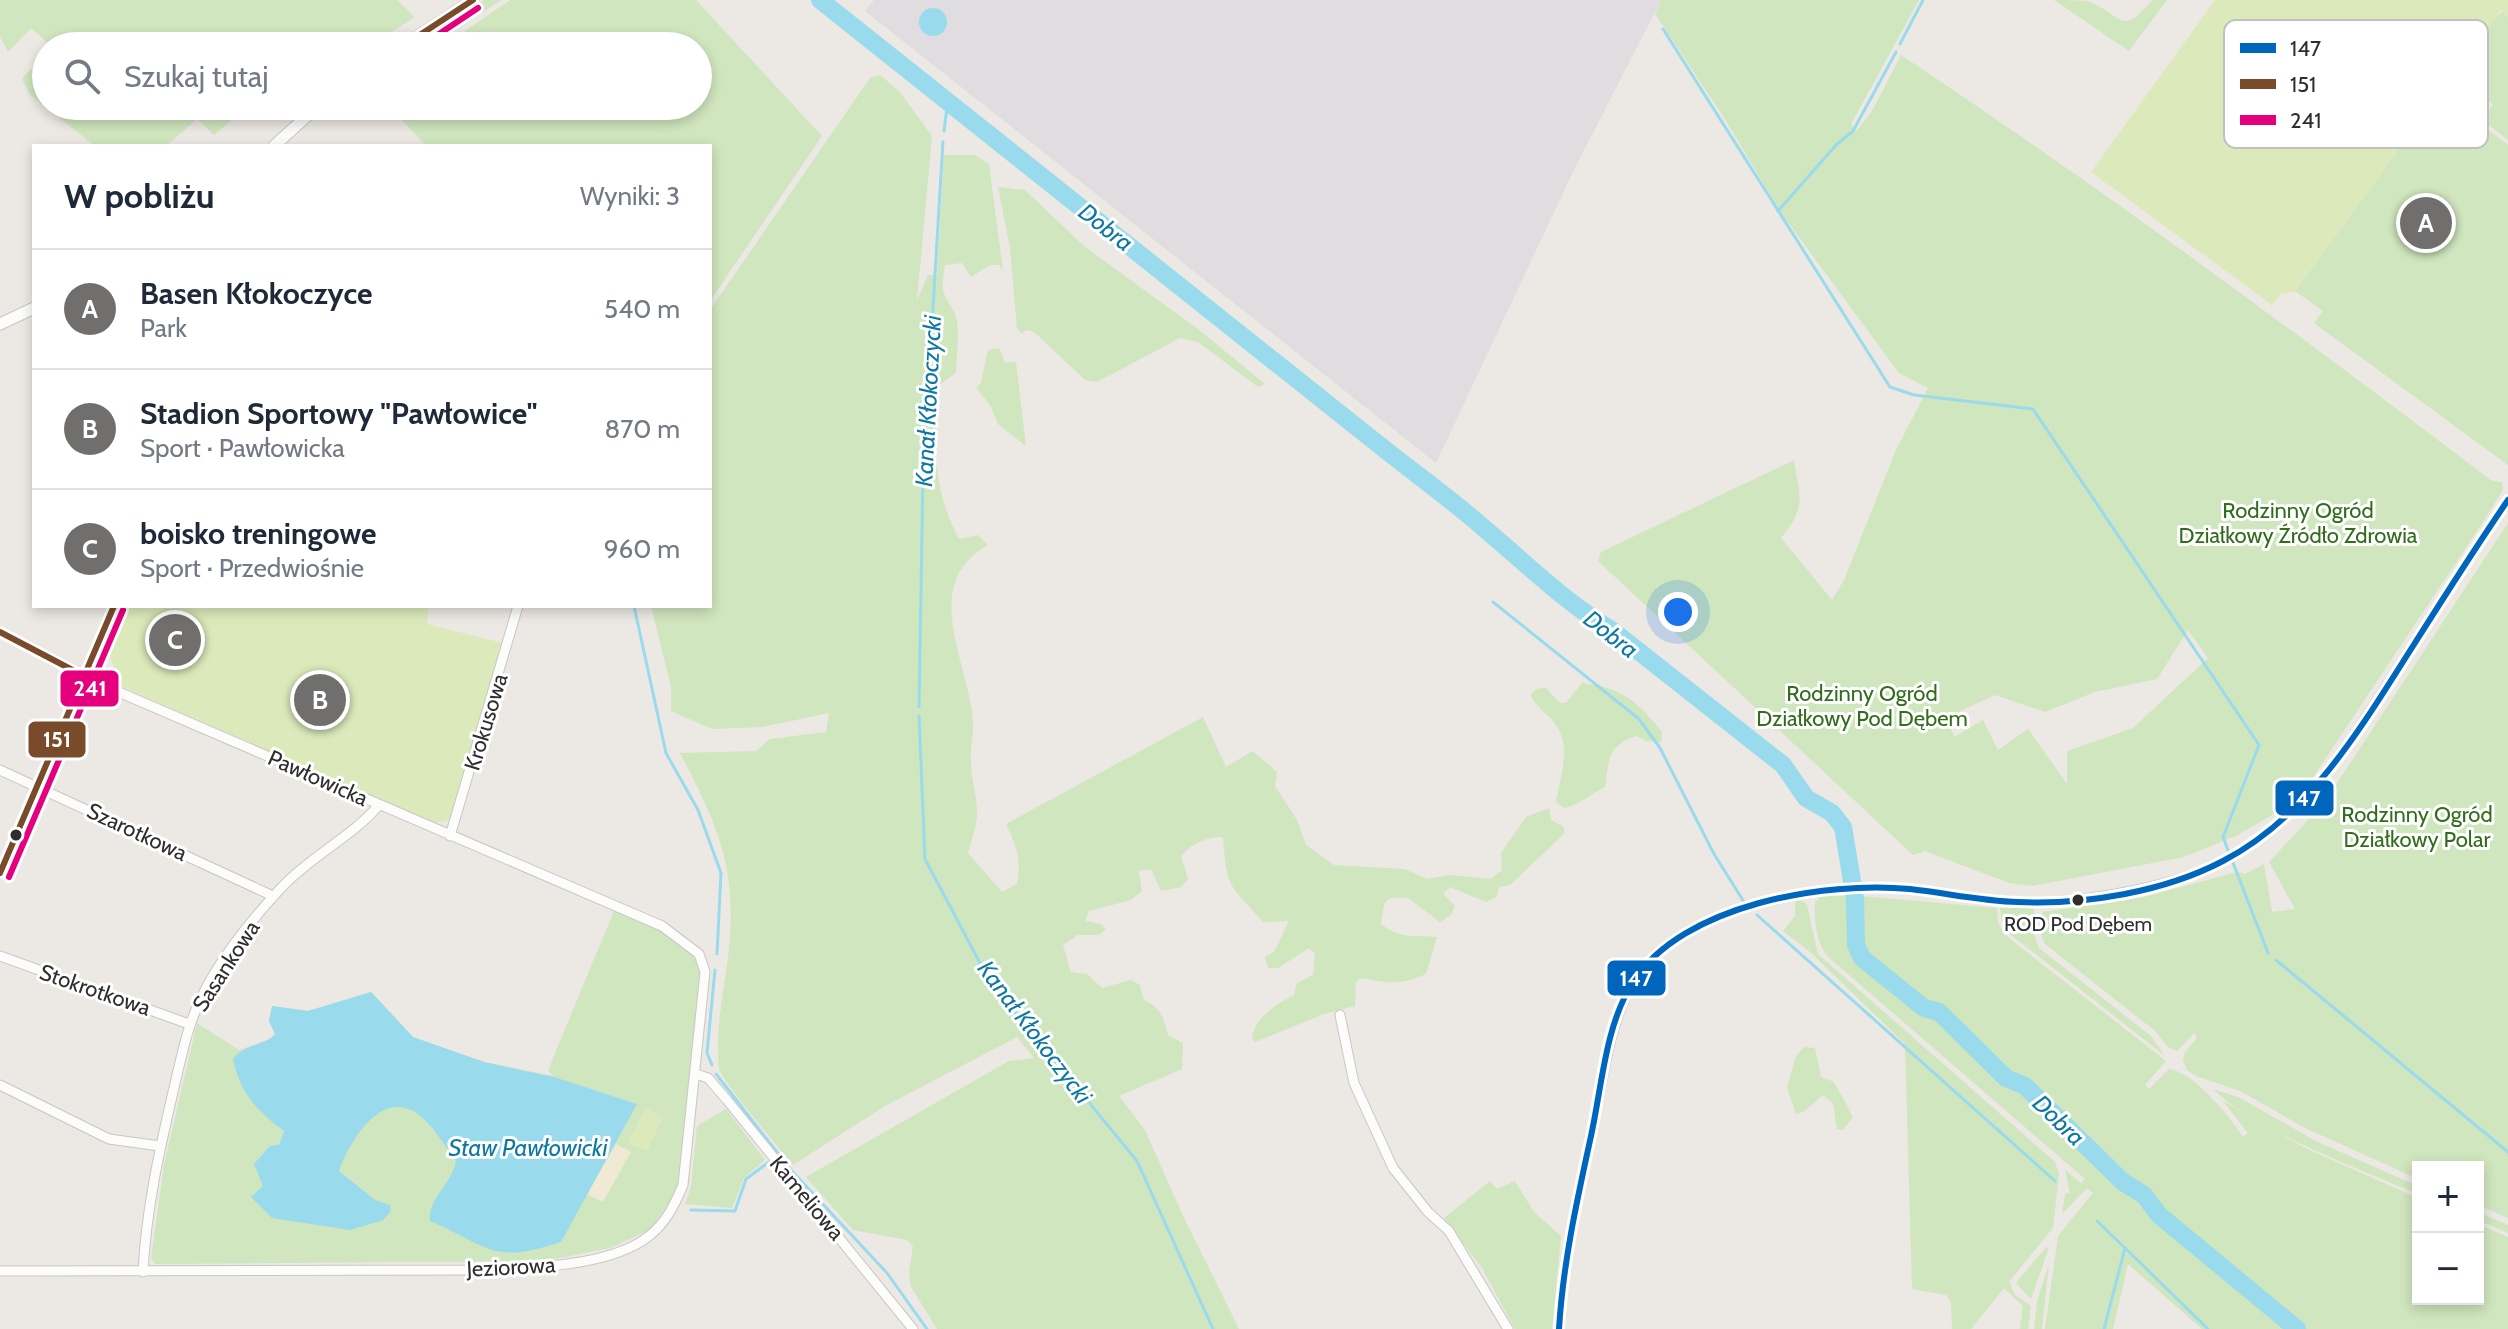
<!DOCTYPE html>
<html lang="pl">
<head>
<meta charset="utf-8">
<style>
	:root { --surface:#fff; --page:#f2f2f3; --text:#1f2937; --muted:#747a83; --line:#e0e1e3; --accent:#706f6e }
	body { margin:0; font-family:Cabin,sans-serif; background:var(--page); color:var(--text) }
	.controls { position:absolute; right:24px; bottom:24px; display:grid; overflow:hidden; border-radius:0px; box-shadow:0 4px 12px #0003 }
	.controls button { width:72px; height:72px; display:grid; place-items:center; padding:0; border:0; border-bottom:2px solid var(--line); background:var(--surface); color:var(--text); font:40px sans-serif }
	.you { position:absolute; left:1678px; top:612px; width:28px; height:28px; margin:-20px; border:6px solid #fff; border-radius:50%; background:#1a73e8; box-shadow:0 0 0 12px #1a73e833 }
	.badge { display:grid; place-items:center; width:52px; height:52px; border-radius:50%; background:var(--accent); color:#fff; font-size:26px; font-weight:700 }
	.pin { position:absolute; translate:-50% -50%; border:4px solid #fff; box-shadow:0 2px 8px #0006 }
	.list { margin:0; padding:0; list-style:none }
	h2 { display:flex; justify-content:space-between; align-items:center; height:104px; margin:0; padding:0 32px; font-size:34px }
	h2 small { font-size:26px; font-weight:400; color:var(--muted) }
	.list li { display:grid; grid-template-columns:52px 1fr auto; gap:24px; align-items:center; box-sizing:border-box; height:120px; padding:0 32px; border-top:2px solid var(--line) }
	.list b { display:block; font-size:30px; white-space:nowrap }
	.list p { margin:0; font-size:26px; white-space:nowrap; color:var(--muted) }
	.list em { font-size:26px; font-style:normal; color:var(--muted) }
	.icon { flex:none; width:44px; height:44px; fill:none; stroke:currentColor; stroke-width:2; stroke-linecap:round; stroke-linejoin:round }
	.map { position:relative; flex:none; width:2508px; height:1329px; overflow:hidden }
	.search { position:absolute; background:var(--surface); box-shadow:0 4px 12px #0003; left:32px; top:32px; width:680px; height:88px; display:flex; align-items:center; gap:20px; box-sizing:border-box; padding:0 28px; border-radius:44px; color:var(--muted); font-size:30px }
	.panel { position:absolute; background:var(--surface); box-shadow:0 4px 12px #0003; left:32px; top:144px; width:680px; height:464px; border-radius:0px }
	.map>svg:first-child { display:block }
</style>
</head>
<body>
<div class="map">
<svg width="2508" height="1329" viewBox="0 0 2508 1329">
	<rect width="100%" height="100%" fill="#ece8e4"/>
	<path fill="#dfdddf" d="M 874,0 L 1661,0 L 1572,174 L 1436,463 L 865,11 Z"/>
	<g fill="#d0e6be" fill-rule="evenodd">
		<path d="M 0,0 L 397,0 L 415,17 L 381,39 L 377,46 L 51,46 L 31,28 L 8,52 L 0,37 Z"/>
		<path d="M 484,0 L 501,0 L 433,46 L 414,46 Z"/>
		<path d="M 510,0 L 696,0 L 822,136 L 710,301 L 710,146 L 426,146 L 402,120 L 386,109 L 373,111 L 370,106 L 698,106 L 698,46 L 443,46 Z"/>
		<path d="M 1661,0 L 1919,0 L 1851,124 L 1856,131 L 1872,111 L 1901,55 C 2104,190 2298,334 2492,481 L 2502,482 L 2503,490 L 2481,525 L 2312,779 L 2274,814 L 2238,835 L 2184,857 L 2032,886 L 2009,883 L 1925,851 L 1913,855 L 1598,561 L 1601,552 L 1794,460 C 1800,500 1807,505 1781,538 L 1832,600 L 1844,580 L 1896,450 L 1928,388 L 1899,373 L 1779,210 L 1725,119 L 1655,14 ZM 2188,630 L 2208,658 L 2133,728 L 2067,751 L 2067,784 L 2028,729 L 1998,750 L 1983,720 L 1954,737 L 1948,717 L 1995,695 L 2045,712 L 2095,692 L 2157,679 Z"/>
		<path d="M 2054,0 C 2065,0 2082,0 2091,2 C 2124,18 2122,36 2152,0 L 2167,0 L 2129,51 Z"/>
		<path d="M 2505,10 L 2508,13 L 2508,140 L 2483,120 L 2493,104 L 2479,94 L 2460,119 L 2468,126 L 2479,123 L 2508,145 L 2508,465 L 2314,323 L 2323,311 L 2295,291 L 2495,18 Z"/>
		<path d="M 46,52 L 46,106 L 248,106 L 214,135 L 197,119 L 166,146 L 95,146 L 30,95 L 22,79 Z"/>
		<path d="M 880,75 L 900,92 L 932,136 L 917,300 L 928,275 L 937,275 L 944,155 L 975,155 L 989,164 L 1003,271 L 999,265 L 990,265 L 971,277 L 962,263 L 945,265 C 940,296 943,290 955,314 C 961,328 956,357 956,373 L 939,385 C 933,441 932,489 959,539 L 978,535 L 988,545 C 919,583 968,662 973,719 C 974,733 970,747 971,762 C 971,780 978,799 977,817 C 976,828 971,841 968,853 L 1002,892 L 1017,884 C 1022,860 1016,845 1006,824 L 1203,717 L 1226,767 L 1253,751 L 1277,772 L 1275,786 L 1297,820 L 1306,845 L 1334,865 L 1405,869 L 1427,879 L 1449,875 L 1491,879 L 1502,870 L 1501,853 L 1526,817 L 1549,808 L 1551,820 L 1563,826 L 1565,833 L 1510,885 L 1499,887 L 1497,897 L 1486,902 L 1450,887 L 1443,894 L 1455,906 L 1451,915 L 1440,922 L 1408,898 L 1390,898 L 1384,904 L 1381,924 C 1399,939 1414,935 1437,937 L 1426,974 C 1401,985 1388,984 1362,978 L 1356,982 L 1355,1006 L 1324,1014 L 1255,1042 L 1252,1038 C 1256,1016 1276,1004 1294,995 L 1297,983 L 1313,975 L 1315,954 L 1309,948 L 1278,968 L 1268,968 L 1265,957 L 1274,952 L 1289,921 L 1263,922 C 1229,883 1227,890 1223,837 C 1206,837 1192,843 1181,856 L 1188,879 L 1181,887 L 1161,891 L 1151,869 L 1139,871 L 1142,891 L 1131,900 L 1089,911 L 1085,921 L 1101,924 L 1106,929 L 1099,935 L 1078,935 L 1063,945 L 1071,972 L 1087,974 L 1102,988 L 1131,980 L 1140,985 L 1144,1000 C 1161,1007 1164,1019 1168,1035 L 1183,1043 L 1182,1069 L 1119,1096 L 1145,1130 L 1184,1218 L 1239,1329 L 937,1329 L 911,1287 L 909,1272 L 913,1246 L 907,1240 L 853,1230 L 806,1177 L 1009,1061 L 1034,1058 L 1017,1037 L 885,1106 L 793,1165 C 782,1151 719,1078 719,1068 C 715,1032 723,994 728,958 C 738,869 720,830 680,753 L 756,751 L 770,739 L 826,732 L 829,713 L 762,727 L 712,729 L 671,711 L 671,687 L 651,606 L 710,606 L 710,310 L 870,78 Z"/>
		<path d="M 998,187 L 1025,190 L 1085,247 L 1198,329 L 1265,384 L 1258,387 L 1198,342 L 1180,338 L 1097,382 L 1085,380 L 1034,332 L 1026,330 L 1022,334 L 1017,328 L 1010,248 Z"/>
		<path d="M 999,348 L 1005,363 L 1016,362 L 1026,446 L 998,424 L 991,407 L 976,387 L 981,383 L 988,350 Z"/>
		<path d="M 2508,523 L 2508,1218 L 2478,1205 L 2478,1167 L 2418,1167 L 2418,1179 L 2305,1128 L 2240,1091 L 2196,1076 L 2187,1070 L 2183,1060 L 2185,1052 L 2197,1038 L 2194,1033 L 2177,1051 L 2169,1048 L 2155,1031 L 2045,944 L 2040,932 L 2042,912 L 2144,897 L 2237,872 L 2245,874 L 2264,864 L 2272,912 L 2295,909 L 2269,862 L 2324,803 Z"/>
		<path d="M 1582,683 C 1623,688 1637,701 1662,732 L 1661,742 L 1646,741 L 1637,736 C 1608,744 1609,760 1605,787 C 1590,794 1581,804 1565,808 L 1556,802 C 1560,778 1572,747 1556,725 C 1549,714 1535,707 1531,695 L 1534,690 L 1545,687 L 1560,703 L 1566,703 Z"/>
		<path d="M 1821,896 L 1860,896 L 1997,908 L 1998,922 L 2005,935 L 2166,1061 L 2145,1085 L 2149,1089 L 2169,1069 C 2193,1071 2230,1117 2243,1137 L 2248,1133 L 2222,1100 L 2305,1148 L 2418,1198 L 2418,1299 L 2478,1299 L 2478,1224 L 2508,1237 L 2508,1329 L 2296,1329 L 2167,1220 C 2155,1200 2141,1193 2126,1177 C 2116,1168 2113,1161 2102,1155 L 1944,1010 L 1926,1002 L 1886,970 L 1879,977 L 1946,1029 L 2001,1082 L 2028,1099 L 2146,1203 L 2162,1222 L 2290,1329 L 2202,1329 L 2128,1264 L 2113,1329 L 2045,1329 L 2058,1236 L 2093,1193 L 2087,1188 L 2062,1214 L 2065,1194 L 2070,1193 L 2065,1170 L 2081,1183 L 2085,1179 L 1826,955 C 1816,938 1814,922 1815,902 Z"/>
		<path d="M 1801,900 L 1807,905 L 1818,954 L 2055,1162 L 2059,1174 L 2053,1228 L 2009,1282 L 2015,1295 L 2031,1306 L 2028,1329 L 2020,1329 L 2023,1306 L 2004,1288 L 1971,1329 L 1952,1329 L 1951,1302 L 1946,1295 L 1912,1289 L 1905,1044 L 1809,951 L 1783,931 L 1795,916 L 1795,901 Z"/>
		<path d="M 2000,908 L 2034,908 L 2033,932 L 2039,948 L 2151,1036 L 2165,1056 L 2010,934 L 2002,924 Z"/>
		<path d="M 614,911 C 644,922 693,937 701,973 L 679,1182 L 675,1196 L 649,1230 L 610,1248 L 545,1261 L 155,1264 L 151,1258 L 164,1165 L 197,1023 L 239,1050 L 270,1039 L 275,1034 L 269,1021 L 272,1006 L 308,1011 L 371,992 L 413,1037 L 484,1062 L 553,1076 L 548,1070 Z"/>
		<path d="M 1804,1047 L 1815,1048 L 1821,1077 L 1834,1082 L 1853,1117 L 1843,1130 L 1837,1129 L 1833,1103 L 1823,1095 L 1805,1111 L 1796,1114 L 1787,1088 L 1796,1056 Z"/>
		<path d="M 2213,1089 L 2238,1097 L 2318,1142 L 2418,1186 L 2418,1194 C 2364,1171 2252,1129 2213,1089 Z"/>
		<path d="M 726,1109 L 765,1160 L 744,1178 L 732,1208 L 685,1204 L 691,1187 L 697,1126 Z"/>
		<path d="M 1490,1181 L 1497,1189 L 1515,1181 L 1534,1212 L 1561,1236 L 1552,1329 L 1515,1329 L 1482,1268 L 1444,1218 Z"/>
		<path d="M 2478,1212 L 2508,1225 L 2508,1233 L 2478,1220 Z"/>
		<path d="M 2047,1246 L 2048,1250 L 2031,1299 L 2016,1283 Z"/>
		<path d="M 2049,1264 L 2042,1329 L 2034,1329 L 2037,1301 Z"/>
	</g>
	<path fill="#f0e9d3" d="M 616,1144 L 631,1152 L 603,1202 L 586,1194 Z"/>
	<g fill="#dceabb">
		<path d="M 2215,0 L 2508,0 L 2508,20 L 2502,9 L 2295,291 L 2280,294 L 2272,305 L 2091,172 Z"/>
		<path d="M 124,606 L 429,606 L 427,624 L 503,643 L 450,820 L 435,823 L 120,686 L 108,649 Z"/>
		<path d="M 645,1108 L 663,1117 L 647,1151 L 628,1143 Z"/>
	</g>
	<g fill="#99dbec">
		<circle cx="933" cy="22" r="14"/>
		<path d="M 371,992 L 413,1037 L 484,1062 L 554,1077 L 637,1104 L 561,1242 C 492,1265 490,1247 430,1221 C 428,1198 452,1184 456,1161 C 444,1145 432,1123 415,1112 C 378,1090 348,1145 339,1171 L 375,1200 L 390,1205 L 391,1211 L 383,1220 L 350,1230 L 272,1218 L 251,1197 L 263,1186 L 254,1164 L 270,1146 L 279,1145 L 284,1131 C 257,1111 240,1093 233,1059 C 245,1043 263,1047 275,1034 L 269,1021 L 272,1006 L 308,1011 Z"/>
	</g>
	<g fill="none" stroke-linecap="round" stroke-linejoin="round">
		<g stroke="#99dbec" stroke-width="3">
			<path d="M 1663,29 L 1890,387 L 1914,395 L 2033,409 L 2259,745 L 2223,837 L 2268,953"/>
			<path d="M 1900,44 L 1923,0"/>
			<path d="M 944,131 L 948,100"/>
			<path d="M 1778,211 L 1836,145 L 1853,131 L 1896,52"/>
			<path d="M 1493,602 L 1639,719 L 1660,748 L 1714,854 L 1744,902"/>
			<path d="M 634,606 L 666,753 L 698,810 L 721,873 L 717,954"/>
			<path d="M 919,707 L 923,473 L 943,142"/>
			<path d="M 919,716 L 925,859 L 990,982 L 1137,1161 L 1213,1329"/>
			<path d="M 1757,915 L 2055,1181"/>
			<path d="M 2276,960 L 2508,1152"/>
			<path d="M 712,1065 L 707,1053 L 715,970"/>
			<path d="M 716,1074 L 791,1170 L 887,1273 L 927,1329"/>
			<path d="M 691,1210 L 735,1211 L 746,1179 L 769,1162"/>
			<path d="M 2097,1221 L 2125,1248"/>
			<path d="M 2104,1329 L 2125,1248 L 2208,1329"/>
		</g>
		<path stroke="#99dbec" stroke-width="18" d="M 820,0 C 1005,146 1188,294 1373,440 C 1410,470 1450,498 1486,530 C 1528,565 1567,604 1613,631 L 1783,765 L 1806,798 L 1832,813 L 1843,827 L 1855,899 L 1856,945 L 1862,958 L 1924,1008 L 1939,1012 L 2006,1078 L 2025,1086 L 2123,1182 L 2144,1195 L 2159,1215 L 2297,1329"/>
		<g stroke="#c8c6c7" stroke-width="11">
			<g id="minor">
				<path d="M 0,632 L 107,687 L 662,926 L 699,954 L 705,972 L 683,1185 C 675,1204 666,1223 649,1236 C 610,1267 533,1267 485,1270 L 0,1271"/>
				<path d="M 0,770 L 273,896"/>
				<path d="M 450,836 L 518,606"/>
				<path d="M 0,873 L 114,606"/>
				<path d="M 0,956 L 189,1024"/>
				<path d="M 1340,1015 L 1354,1083 L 1393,1168 L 1428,1212 L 1449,1231 L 1508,1329"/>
				<path d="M 696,1074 L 708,1078 L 727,1100 L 913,1329"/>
				<path d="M 0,1085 L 109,1139 L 160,1146"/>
				<path d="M 143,1272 C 146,1211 159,1152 173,1092 C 181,1059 187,1025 203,994 C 222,956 253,918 282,887 C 312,855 352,837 379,805"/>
				<path d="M 1559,1329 C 1562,1264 1577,1199 1591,1136 C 1602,1086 1608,1026 1633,982 C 1677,908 1817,884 1896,888 C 1937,891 1978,900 2019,902 C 2074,905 2175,887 2224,861 C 2307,817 2351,740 2401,664 C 2436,609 2471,554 2508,500"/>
			</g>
		</g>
		<g stroke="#c8c6c7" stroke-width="13">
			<g id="tertiary">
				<path d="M 403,46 L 473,0"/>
				<path d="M 274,146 L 318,106"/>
				<path d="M 0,324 L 34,308"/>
			</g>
		</g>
		<use href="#minor" stroke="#fcfcfb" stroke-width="9"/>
		<use href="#tertiary" stroke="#fcfcfb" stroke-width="11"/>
		<g stroke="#fff" stroke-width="12">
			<path id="bus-1" d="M 1559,1329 C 1563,1263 1577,1200 1591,1136 C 1602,1086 1605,1026 1633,982 C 1683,904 1825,881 1910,889 C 1946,893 1982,901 2018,902 C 2085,905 2164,892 2223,861 C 2310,816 2362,726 2413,646 C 2444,597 2475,548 2508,500"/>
		</g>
		<g stroke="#fff" stroke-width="12">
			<g id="bus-2">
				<path d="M 403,46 L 473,0"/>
				<path d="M 0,632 L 84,676"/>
				<path d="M 0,873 L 114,606"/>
			</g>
		</g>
		<g stroke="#fff" stroke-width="12">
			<g id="bus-3">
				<path d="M 421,46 L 478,8"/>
				<path d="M 9,877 L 123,610"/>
			</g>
		</g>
		<use href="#bus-1" stroke="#0065bd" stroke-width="6"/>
		<use href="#bus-2" stroke="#7a4b2a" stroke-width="6"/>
		<use href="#bus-3" stroke="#e5007d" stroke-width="6"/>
	</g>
	<g fill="#2e2e2e" stroke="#fff" stroke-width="3">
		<circle cx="16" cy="835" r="7"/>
		<circle cx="2078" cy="900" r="7"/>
	</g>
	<g text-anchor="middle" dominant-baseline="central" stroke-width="6" stroke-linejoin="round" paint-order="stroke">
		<g font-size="20" fill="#2e2e2e" stroke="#fff">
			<text x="2078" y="924">ROD Pod Dębem</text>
		</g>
		<g font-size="22" fill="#316d1b" stroke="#fff">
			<text x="2298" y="510">Rodzinny Ogród<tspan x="2298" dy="25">Działkowy Źródło Zdrowia</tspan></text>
			<text x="1862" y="693">Rodzinny Ogród<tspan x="1862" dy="25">Działkowy Pod Dębem</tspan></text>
			<text x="2417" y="814">Rodzinny Ogród<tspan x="2417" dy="25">Działkowy Polar</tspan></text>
		</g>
		<g font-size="22" fill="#2e2e2e" stroke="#fff">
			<text transform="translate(486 722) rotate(-73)">Krokusowa</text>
			<text transform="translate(318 778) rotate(24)">Pawłowicka</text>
			<text transform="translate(137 832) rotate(25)">Szarotkowa</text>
			<text transform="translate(226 966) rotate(-57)">Sasankowa</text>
			<text transform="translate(95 990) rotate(19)">Stokrotkowa</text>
			<text transform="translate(807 1198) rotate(50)">Kameliowa</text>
			<text transform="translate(511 1267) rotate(-3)">Jeziorowa</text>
		</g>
		<g font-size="24" font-style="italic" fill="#0d78a2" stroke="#fff">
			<text transform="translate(1106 227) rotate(38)">Dobra</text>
			<text transform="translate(928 401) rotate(-87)">Kanał Kłokoczycki</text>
			<text transform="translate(1611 634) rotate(38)">Dobra</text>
			<text transform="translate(1035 1032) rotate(53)">Kanał Kłokoczycki</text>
			<text transform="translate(2059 1120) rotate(44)">Dobra</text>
			<text x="528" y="1147">Staw Pawłowicki</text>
		</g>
	</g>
	<rect x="2224" y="20" width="264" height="128" rx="12" fill="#fff" stroke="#c0c0c0" stroke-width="2"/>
	<rect x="2240" y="43" width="36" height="10" fill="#0065bd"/>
	<rect x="2240" y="79" width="36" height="10" fill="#7a4b2a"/>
	<rect x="2240" y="115" width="36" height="10" fill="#e5007d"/>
	<g font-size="22" fill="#2e2e2e">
		<text x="2290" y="56">147</text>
		<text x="2290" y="92">151</text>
		<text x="2290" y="128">241</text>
	</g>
	<g stroke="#fff" stroke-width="3">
		<rect x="59" y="669" width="61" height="39" rx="8" fill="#e5007d"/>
		<rect x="27" y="720" width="60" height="39" rx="8" fill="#7a4b2a"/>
		<rect x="2274" y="779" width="61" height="38" rx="8" fill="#0065bd"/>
		<rect x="1606" y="959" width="61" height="38" rx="8" fill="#0065bd"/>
	</g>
	<g font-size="22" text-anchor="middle" font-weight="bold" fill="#fff">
		<text x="90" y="696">241</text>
		<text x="57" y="747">151</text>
		<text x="2304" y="806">147</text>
		<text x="1636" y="986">147</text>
	</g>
</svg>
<div class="controls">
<button>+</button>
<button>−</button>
</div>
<div class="you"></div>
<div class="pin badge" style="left:2426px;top:223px">A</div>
<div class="pin badge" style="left:320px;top:700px">B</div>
<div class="pin badge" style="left:175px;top:640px">C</div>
<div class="search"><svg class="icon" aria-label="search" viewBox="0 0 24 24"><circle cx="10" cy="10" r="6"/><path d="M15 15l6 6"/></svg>Szukaj tutaj</div>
<section class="panel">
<h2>W pobliżu<small>Wyniki: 3</small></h2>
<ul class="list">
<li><span class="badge">A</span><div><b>Basen Kłokoczyce</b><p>Park</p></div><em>540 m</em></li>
<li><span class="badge">B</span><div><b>Stadion Sportowy &quot;Pawłowice&quot;</b><p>Sport · Pawłowicka</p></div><em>870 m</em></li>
<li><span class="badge">C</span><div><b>boisko treningowe</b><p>Sport · Przedwiośnie</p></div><em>960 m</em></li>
</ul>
</section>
</div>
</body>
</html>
